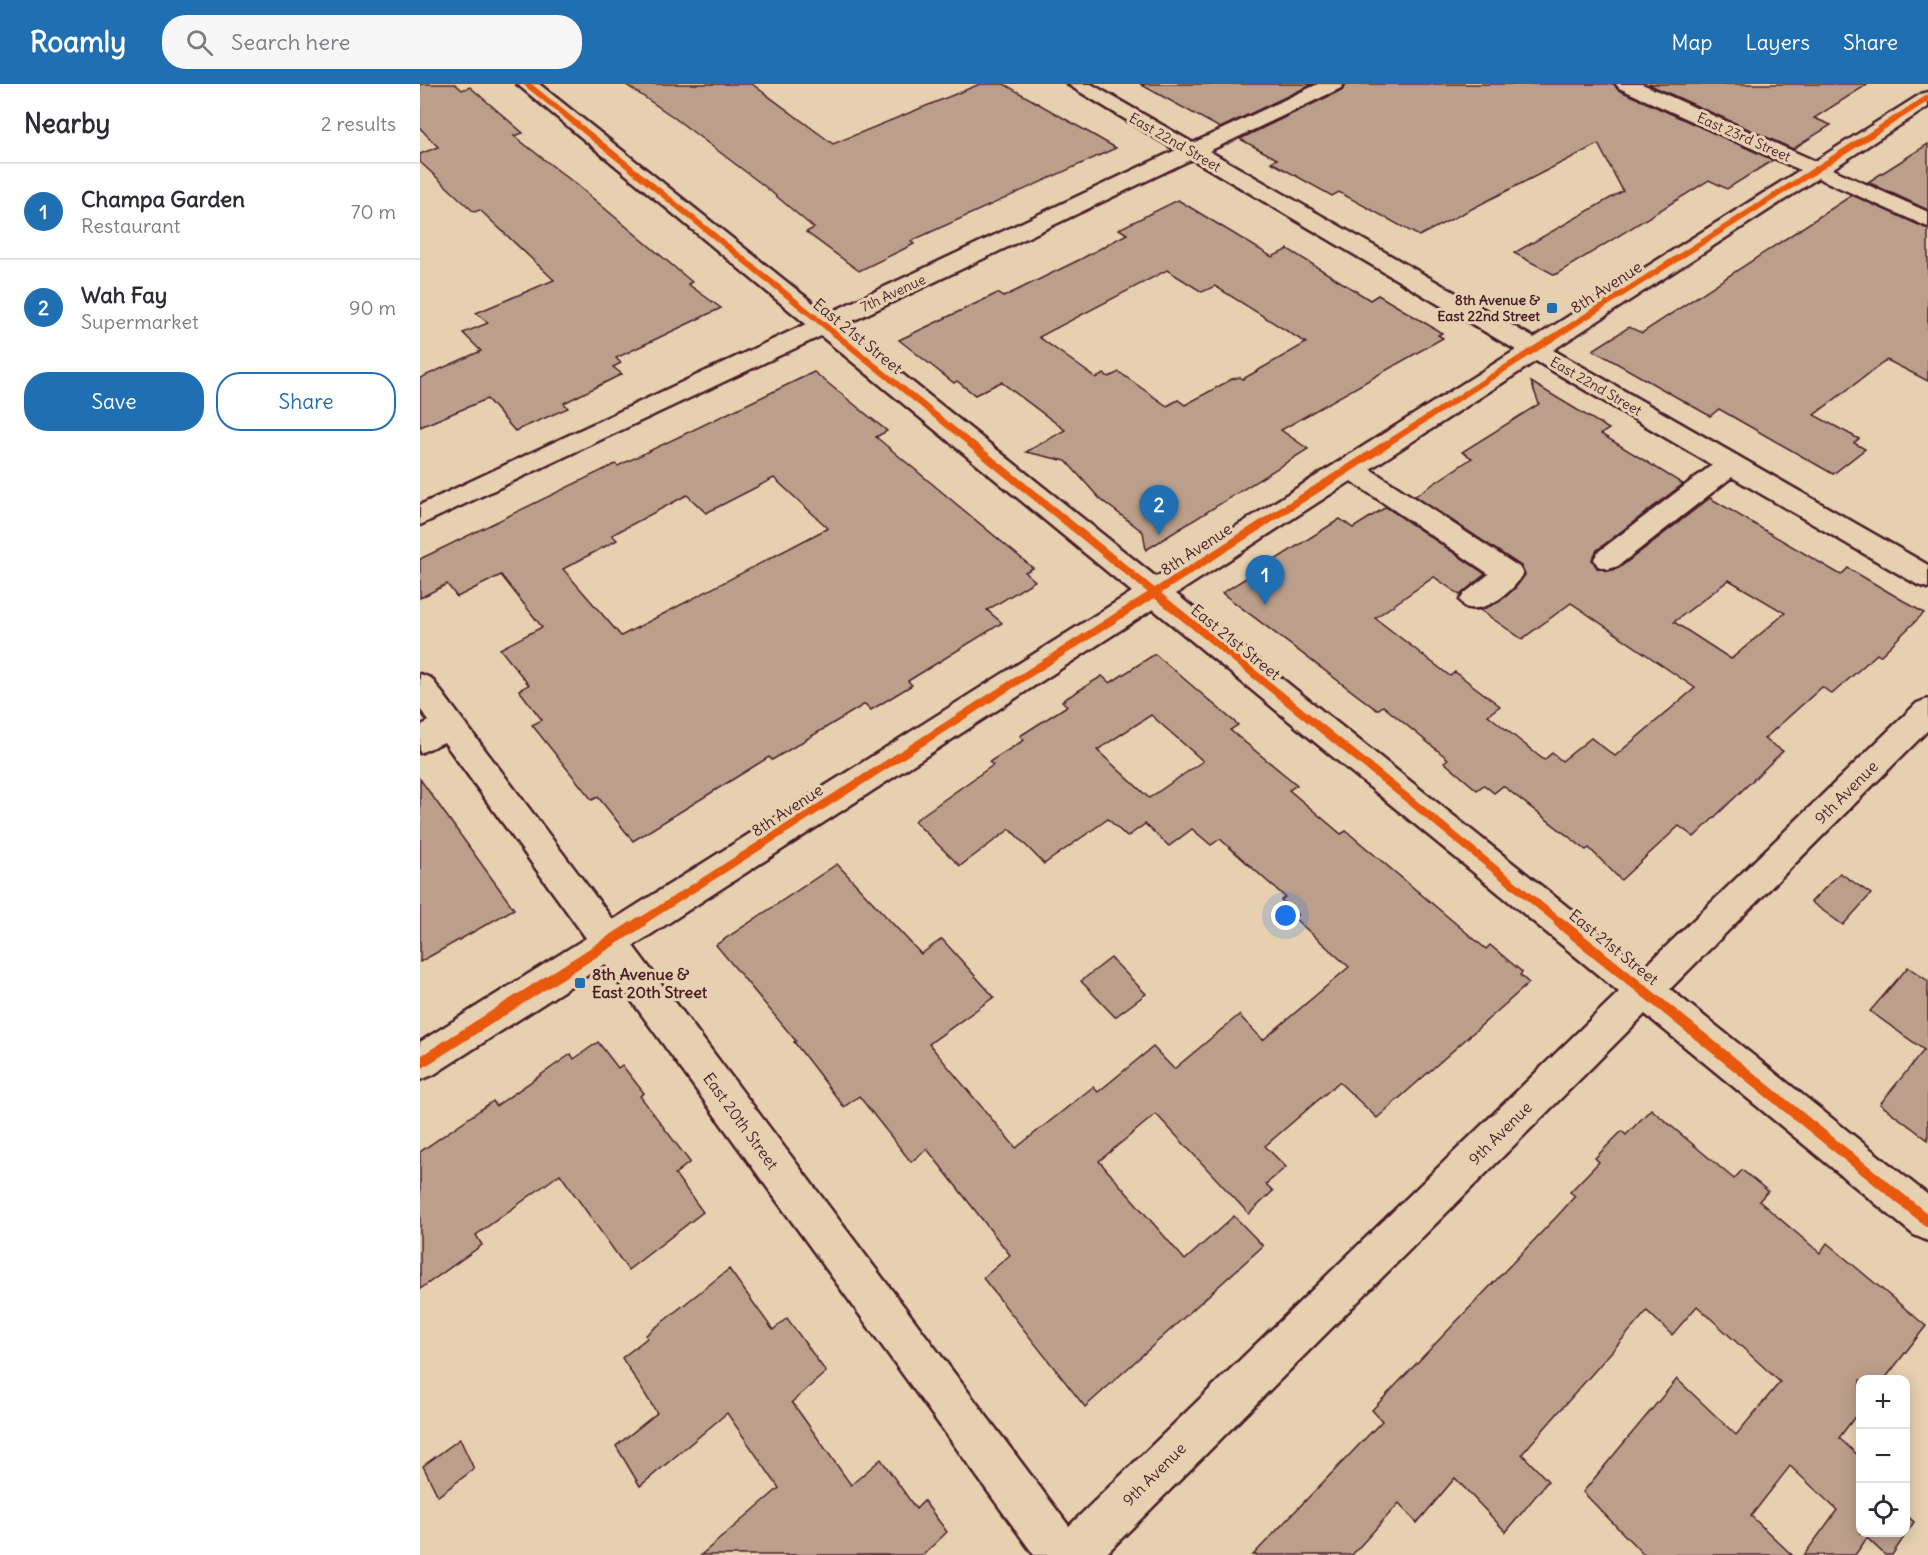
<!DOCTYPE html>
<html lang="en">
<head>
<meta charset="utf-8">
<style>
	:root { --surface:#fff; --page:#f7f7f7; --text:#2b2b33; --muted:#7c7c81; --line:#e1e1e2; --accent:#1f6fb2 }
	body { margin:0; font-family:Delius,sans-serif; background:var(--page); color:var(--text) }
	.controls { position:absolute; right:18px; bottom:18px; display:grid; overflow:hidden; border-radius:12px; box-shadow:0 3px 15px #0003 }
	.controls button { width:54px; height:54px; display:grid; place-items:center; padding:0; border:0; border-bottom:2px solid var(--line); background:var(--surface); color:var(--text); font:30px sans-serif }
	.you { position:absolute; left:866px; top:832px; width:21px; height:21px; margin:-15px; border:4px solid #fff; border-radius:50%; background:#1a73e8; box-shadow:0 0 0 9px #1a73e833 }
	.badge { display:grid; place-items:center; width:39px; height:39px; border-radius:50%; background:var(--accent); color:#fff; font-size:20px; font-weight:700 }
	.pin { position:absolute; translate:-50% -50px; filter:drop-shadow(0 2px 3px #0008) }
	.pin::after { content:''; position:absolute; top:32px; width:21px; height:18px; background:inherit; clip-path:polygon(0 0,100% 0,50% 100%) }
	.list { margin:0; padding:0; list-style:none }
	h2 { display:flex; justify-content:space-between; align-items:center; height:78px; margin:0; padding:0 24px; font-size:26px }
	h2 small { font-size:20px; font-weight:400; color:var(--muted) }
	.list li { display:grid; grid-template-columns:39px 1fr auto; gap:18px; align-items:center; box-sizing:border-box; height:96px; padding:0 24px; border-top:2px solid var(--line) }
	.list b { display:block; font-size:22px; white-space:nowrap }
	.list p { margin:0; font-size:20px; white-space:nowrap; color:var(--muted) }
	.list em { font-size:20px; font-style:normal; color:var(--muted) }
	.actions { display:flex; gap:12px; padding:18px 24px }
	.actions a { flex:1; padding:14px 0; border:2px solid var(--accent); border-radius:24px; text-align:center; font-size:21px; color:var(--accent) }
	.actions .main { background:var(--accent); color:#fff }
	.icon { flex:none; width:33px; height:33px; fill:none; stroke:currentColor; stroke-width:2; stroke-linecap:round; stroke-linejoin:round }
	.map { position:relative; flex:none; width:1508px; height:1471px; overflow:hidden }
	header { display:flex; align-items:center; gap:36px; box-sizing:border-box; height:84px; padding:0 30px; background:var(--accent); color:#fff }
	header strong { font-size:28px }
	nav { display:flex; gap:33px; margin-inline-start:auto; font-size:21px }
	.search { width:420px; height:54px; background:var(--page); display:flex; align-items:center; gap:15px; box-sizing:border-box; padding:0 21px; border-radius:24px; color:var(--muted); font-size:22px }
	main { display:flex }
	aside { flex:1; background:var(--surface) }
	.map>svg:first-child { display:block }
</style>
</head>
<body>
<header>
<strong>Roamly</strong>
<div class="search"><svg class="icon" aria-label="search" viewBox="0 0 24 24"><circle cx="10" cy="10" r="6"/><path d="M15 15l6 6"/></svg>Search here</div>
<nav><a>Map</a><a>Layers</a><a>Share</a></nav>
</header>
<main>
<aside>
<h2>Nearby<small>2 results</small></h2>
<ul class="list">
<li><span class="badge">1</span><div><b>Champa Garden</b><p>Restaurant</p></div><em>70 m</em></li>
<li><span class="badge">2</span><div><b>Wah Fay</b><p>Supermarket</p></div><em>90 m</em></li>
</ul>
<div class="actions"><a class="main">Save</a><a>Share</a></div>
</aside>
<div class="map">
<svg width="1508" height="1471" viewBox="0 0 1508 1471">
	<rect width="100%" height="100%" fill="#e7d0b0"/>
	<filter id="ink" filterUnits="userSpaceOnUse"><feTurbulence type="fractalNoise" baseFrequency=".0167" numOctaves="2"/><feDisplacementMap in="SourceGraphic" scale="12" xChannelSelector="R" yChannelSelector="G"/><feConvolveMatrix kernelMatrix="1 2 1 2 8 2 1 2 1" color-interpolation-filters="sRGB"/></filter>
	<g filter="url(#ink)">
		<g fill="#bb9f8b" stroke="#4a1f2b" stroke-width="1.5" fill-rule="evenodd">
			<path d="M 0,0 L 35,0 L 42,6 L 50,3 L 103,49 L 94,52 L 157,101 L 272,198 L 268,200 L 301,224 L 196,274 L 201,279 L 193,283 L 202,290 L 144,319 L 148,324 L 95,347 L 67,315 L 0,343 L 0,294 L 61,267 L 43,249 L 68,239 L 56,229 L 134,196 L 60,126 L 54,128 L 0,78 L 0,70 L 18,63 L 0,44 Z"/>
			<path d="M 205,0 L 332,0 L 413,60 L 560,0 L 584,0 L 696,64 L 491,157 L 494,160 L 439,187 L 386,148 L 394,144 L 343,101 L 252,32 Z"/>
			<path d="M 720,0 L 893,0 L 800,44 Z"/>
			<path d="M 926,0 L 1194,0 L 1198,6 L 1353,76 L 1307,105 L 1289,96 L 1135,191 L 1094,169 L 1203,107 L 1178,60 L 999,152 L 919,108 L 912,112 L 851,78 L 857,75 L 820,55 L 922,6 Z"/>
			<path d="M 1228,0 L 1448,0 L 1394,34 L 1411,41 L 1373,65 Z"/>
			<path d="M 1508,60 L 1508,126 L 1448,98 Z"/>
			<path d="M 1432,111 L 1508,145 L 1508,297 L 1467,276 L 1394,331 L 1439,355 L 1434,359 L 1445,365 L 1413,390 L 1299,325 L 1290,332 L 1173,266 L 1209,243 L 1222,249 Z"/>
			<path d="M 758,116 L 852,173 L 868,165 L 950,216 L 958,211 L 1022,249 L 1018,251 L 1023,254 L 861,346 L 888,365 L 726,466 L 723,448 L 680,415 L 646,377 L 606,368 L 645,346 L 581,298 L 555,311 L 537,297 L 534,299 L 479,256 L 578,209 L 583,213 L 661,175 L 707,150 L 699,145 ZM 747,186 L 782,208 L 795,202 L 886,259 L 823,295 L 820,293 L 812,295 L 765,321 L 758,316 L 747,322 L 699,288 L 689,293 L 684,290 L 676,294 L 619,253 Z"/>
			<path d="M 394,288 L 467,347 L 456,353 L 613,484 L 605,488 L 615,497 L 567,526 L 582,539 L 488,597 L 492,601 L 451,626 L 445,620 L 352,676 L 349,673 L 213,757 L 178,713 L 172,716 L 112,641 L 122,636 L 99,606 L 109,601 L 80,565 L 122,543 L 81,491 L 37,513 L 27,500 L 0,514 L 0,475 L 195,380 L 198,382 ZM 354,394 L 408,444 L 201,552 L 143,485 L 197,456 L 192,451 L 267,411 L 286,429 Z"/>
			<path d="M 1111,298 L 1189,345 L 1181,350 L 1263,400 L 1177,466 L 1172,476 L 1177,484 L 1189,487 L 1199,484 L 1290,414 L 1421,491 L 1428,484 L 1504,529 L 1460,572 L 1457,570 L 1412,610 L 1402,603 L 1344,655 L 1363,667 L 1274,753 L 1259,742 L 1201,796 L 1169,764 L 1166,766 L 1083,702 L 1074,709 L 1064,701 L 1057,706 L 1024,678 L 1028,675 L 963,622 L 957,626 L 802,509 L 920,435 L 933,444 L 966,423 L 1065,490 L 1040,511 L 1014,493 L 955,534 L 1030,592 L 1035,588 L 1080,622 L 1068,631 L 1124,676 L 1132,669 L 1142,677 L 1171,654 L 1195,672 L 1275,604 L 1151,519 L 1102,555 L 1060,526 L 1079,518 L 1094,505 L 1105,491 L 1101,482 L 995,412 L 1052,374 L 1042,368 L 1119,320 ZM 1309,496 L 1365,529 L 1311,575 L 1254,538 Z"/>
			<path d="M 735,570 L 818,641 L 810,646 L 877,701 L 869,706 L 921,750 L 926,747 L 1066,865 L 1070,861 L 1102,888 L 1100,891 L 1109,899 L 957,1034 L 919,998 L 845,1062 L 866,1083 L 846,1100 L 853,1107 L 829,1130 L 736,1030 L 679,1077 L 765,1176 L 814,1132 L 843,1162 L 665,1323 L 563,1194 L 590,1171 L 507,1065 L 491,1078 L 439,1012 L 424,1023 L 374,958 L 376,957 L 296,861 L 417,780 L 501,870 L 522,855 L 574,913 L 509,960 L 596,1064 L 673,1003 L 678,1008 L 733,963 L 754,985 L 819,931 L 843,956 L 929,883 L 874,834 L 878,831 L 861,816 L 865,813 L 800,755 L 791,761 L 772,745 L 749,762 L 725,740 L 707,753 L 688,735 L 624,780 L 590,745 L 540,782 L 494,737 L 573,681 L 569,678 L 604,656 L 600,652 L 647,622 L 642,617 L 682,592 L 690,599 ZM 731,631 L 783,677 L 729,714 L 677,666 Z"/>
			<path d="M 0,695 L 94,825 L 0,878 Z"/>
			<path d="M 1420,789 L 1451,810 L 1423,841 L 1391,818 Z"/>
			<path d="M 691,874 L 726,910 L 695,933 L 661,897 Z"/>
			<path d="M 1488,883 L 1508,897 L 1508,1056 L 1460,1020 L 1504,966 L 1450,927 Z"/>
			<path d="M 178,958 L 198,984 L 202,981 L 224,1009 L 220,1012 L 270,1078 L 255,1090 L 283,1128 L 208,1186 L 140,1090 L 56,1151 L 62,1161 L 0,1205 L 0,1068 L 73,1017 L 76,1022 L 151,970 L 154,975 Z"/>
			<path d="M 1231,1025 L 1314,1095 L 1322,1086 L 1348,1107 L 1339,1117 L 1400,1169 L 1407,1159 L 1506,1242 L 1464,1296 L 1440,1296 L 1440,1326 L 1419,1354 L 1440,1373 L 1440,1449 L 1485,1449 L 1485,1430 L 1494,1438 L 1472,1471 L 1465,1471 L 1447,1454 L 1435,1471 L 1384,1471 L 1417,1426 L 1370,1382 L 1331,1432 L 1372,1471 L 1224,1471 L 1163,1408 L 1257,1295 L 1316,1351 L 1360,1298 L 1277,1222 L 1252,1251 L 1227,1227 L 1102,1370 L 1128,1397 L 1086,1448 L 1035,1394 L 997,1439 L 979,1419 L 932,1471 L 833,1471 L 962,1337 L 952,1326 L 1141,1128 L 1155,1112 L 1150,1108 L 1179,1078 L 1175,1074 L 1202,1047 L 1206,1051 Z"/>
			<path d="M 309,1185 L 353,1246 L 367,1234 L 406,1288 L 372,1318 L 431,1401 L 461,1375 L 496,1425 L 504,1417 L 527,1448 L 503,1471 L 281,1471 L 359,1404 L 307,1329 L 220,1402 L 196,1362 L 237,1329 L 202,1274 L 227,1254 L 226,1251 Z"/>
			<path d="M 40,1355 L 54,1385 L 18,1412 L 3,1382 Z"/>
		</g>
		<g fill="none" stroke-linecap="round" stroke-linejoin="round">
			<g stroke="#4a1f2b" stroke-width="5">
				<path id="minor" d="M 97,0 L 119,0 L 407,230 L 756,66 L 647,0 L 671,0 L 773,59 L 898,0 L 924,0 L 921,4 L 789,67 L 1114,254 L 1380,86 L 1199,4 L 1196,0 L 1222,0 L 1395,77 L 1501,10 L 1508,8 L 1508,23 L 1412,85 L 1508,128 L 1508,143 L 1398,94 L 1133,266 L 1508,481 L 1508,504 L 1498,501 L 1312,393 L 1198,482 L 1188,485 L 1178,482 L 1174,475 L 1178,468 L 1292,381 L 1116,277 L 950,385 L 1099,483 L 1103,490 C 1093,508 1065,530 1045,523 L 1040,516 L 1045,509 L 1069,490 L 931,397 L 756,510 L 1224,884 L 1497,619 L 1508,615 L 1508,646 L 1250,905 L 1508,1111 L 1508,1157 L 1494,1151 L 1225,930 L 685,1471 L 614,1471 L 185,880 L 13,991 L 0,996 L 0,958 L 166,854 L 24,658 L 0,669 L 0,642 L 9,637 L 0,625 L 0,590 L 11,594 L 193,836 L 712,508 L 401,252 L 0,441 L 0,421 L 386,240 ZM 772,75 L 1096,266 L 736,493 L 422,242 ZM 733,525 L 1199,908 L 649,1442 L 213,862 Z"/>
			</g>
			<use href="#minor" fill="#e7d0b0" fill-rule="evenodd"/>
			<g stroke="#e7d0b0" stroke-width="8">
				<g id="cycleway-far2">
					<path d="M 107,0 L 552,361"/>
					<path d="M 965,361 L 1508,14"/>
				</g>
			</g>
			<g stroke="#e7d0b0" stroke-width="12">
				<g id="cycleway-far1">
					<path d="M 551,360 L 1141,839"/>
					<path d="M 219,839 L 967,360"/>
				</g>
			</g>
			<g stroke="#e7d0b0" stroke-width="15">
				<g id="cycleway">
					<path d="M 1139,838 L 1508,1137"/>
					<path d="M 0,979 L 221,838"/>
				</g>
			</g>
			<use href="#cycleway-far2" stroke="#e8590c" stroke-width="6"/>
			<use href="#cycleway-far1" stroke="#e8590c" stroke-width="8"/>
			<use href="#cycleway" stroke="#e8590c" stroke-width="11"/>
		</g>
	</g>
	<g fill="#1f6fb2" stroke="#e7d0b0" stroke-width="2">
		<rect x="1126" y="218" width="12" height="12" rx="3"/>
		<rect x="154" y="893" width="12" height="12" rx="3"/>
	</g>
	<g text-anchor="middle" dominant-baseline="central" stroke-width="6" stroke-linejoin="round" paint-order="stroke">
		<g font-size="14" fill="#4a1f2b" stroke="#e7d0b0">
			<text transform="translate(1324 53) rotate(24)">East 23rd Street</text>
			<text transform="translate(755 58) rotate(30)">East 22nd Street</text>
			<text transform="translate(473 209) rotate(-25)">7th Avenue</text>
			<text transform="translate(1176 302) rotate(30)">East 22nd Street</text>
		</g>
		<g font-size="14" font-weight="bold" fill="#4a1f2b" stroke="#e7d0b0" text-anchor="end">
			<text x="1120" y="216">8th Avenue &amp;<tspan x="1120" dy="16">East 22nd Street</tspan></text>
		</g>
		<g font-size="16" fill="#4a1f2b" stroke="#e7d0b0">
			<text transform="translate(1186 203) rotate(-33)">8th Avenue</text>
			<text transform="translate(438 252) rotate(39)">East 21st Street</text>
			<text transform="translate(776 465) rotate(-33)">8th Avenue</text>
			<text transform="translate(816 558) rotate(39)">East 21st Street</text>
			<text transform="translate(1426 708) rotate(-45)">9th Avenue</text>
			<text transform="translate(367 726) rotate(-33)">8th Avenue</text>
			<text transform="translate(1194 863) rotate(39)">East 21st Street</text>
			<text transform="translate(321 1037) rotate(54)">East 20th Street</text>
			<text transform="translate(1080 1049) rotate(-45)">9th Avenue</text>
			<text transform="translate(734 1390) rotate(-45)">9th Avenue</text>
		</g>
		<g font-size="16" font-weight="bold" fill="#4a1f2b" stroke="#e7d0b0" text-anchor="start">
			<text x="172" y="890">8th Avenue &amp;<tspan x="172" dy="18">East 20th Street</tspan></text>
		</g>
	</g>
</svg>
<div class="controls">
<button>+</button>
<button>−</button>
<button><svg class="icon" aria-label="locate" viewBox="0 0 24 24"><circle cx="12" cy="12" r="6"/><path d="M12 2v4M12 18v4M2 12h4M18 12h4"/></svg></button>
</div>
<div class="you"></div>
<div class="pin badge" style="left:845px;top:521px">1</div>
<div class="pin badge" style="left:739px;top:451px">2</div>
</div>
</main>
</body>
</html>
